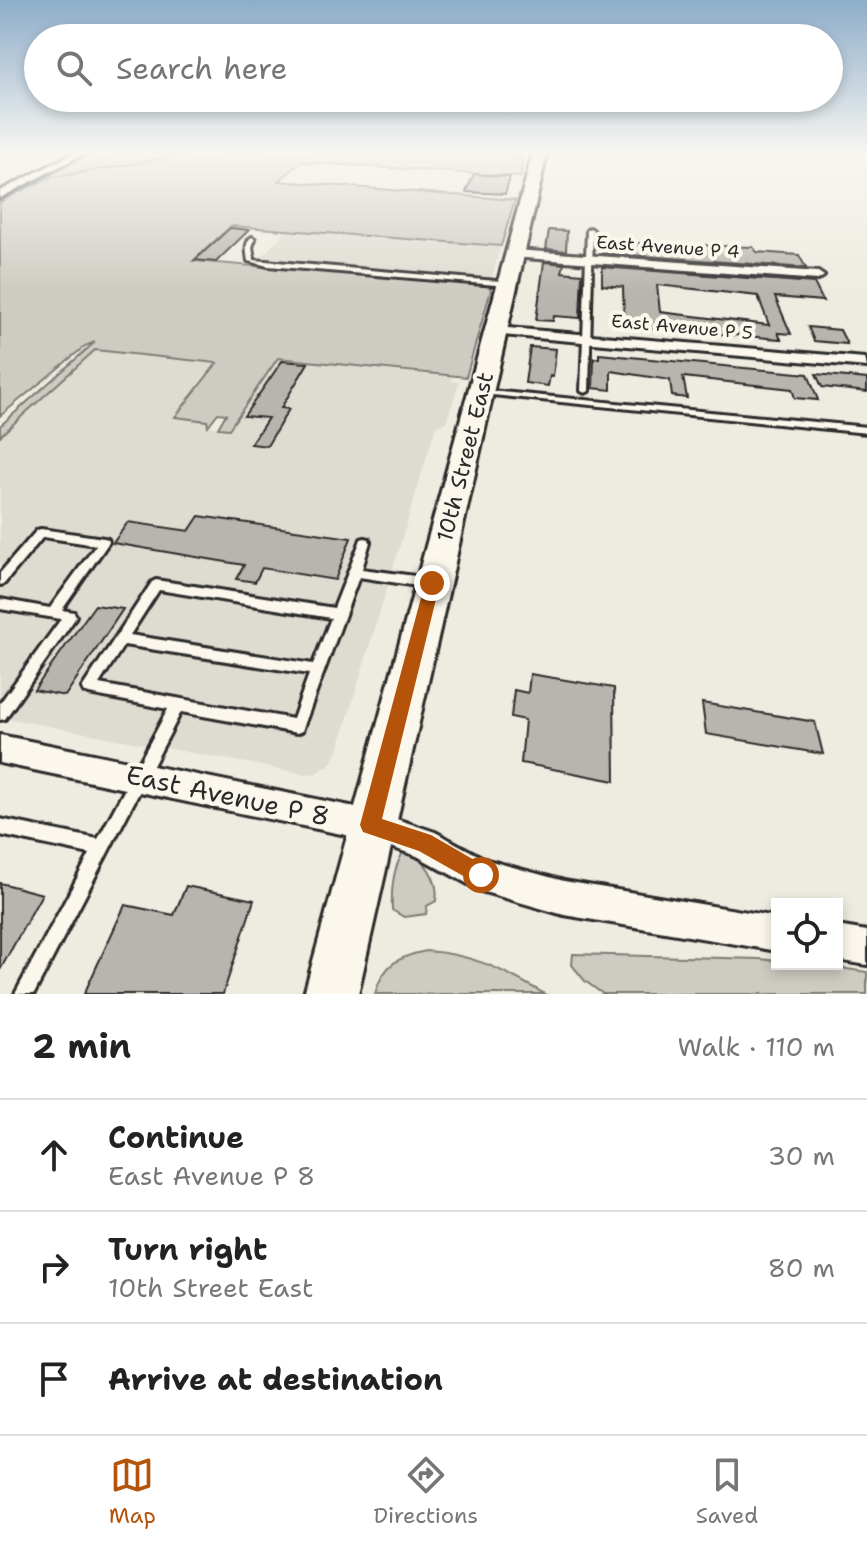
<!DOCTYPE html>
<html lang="en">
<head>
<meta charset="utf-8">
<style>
	:root { --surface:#fff; --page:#f6f6f6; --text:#222; --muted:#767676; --line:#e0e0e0; --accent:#b45309 }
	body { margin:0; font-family:"Shantell Sans",sans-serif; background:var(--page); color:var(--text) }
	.controls { position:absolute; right:24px; bottom:24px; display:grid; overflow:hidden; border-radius:0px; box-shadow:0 4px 12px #0003 }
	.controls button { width:72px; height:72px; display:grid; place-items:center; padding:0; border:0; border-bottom:2px solid var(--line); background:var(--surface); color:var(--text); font:40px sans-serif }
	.stop { position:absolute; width:24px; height:24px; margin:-18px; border:6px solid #b45309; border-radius:50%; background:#fff }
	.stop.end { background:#b45309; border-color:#fff; box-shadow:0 2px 8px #0008 }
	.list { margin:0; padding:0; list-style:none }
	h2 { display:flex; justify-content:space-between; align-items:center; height:104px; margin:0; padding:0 32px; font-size:34px }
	h2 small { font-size:26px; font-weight:400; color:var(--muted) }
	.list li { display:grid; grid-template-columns:52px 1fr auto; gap:24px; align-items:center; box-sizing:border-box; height:112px; padding:0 32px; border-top:2px solid var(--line) }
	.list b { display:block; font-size:30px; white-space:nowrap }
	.list p { margin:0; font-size:26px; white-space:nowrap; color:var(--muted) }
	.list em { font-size:26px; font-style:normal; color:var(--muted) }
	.icon { flex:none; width:44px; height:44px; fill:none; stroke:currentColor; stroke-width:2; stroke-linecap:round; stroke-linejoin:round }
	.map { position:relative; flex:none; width:867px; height:994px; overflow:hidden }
	.search { position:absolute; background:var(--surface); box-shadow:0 4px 12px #0003; left:24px; right:24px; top:24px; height:88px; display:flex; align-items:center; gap:20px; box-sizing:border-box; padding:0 28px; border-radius:44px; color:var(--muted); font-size:30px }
	.sheet { height:440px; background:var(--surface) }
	nav { display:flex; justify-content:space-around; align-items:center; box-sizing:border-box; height:112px; border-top:2px solid var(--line); background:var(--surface); font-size:22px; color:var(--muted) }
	nav a { display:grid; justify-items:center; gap:4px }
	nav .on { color:var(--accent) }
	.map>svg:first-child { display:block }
</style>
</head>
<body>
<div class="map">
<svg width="867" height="994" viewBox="0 0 867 994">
	<rect width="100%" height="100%" fill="#eeebe0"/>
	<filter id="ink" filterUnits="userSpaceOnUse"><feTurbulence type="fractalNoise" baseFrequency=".0125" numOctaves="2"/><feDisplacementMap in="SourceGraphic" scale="16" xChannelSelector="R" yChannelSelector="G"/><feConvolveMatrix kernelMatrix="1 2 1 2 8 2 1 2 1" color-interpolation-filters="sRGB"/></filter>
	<g filter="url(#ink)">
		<g fill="#dedbd1">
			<path d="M 286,230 L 501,246 L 491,280 L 486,285 L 254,265 Z"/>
			<path d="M 95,350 L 218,363 L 175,416 L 208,421 L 209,426 L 229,429 L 278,358 L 452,377 L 451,381 L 459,382 L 446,423 L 436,426 L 337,753 L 330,764 L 316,773 L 305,774 L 0,717 L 0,436 Z"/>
		</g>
		<g fill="#cecbc2" stroke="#7c7b76" stroke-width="2">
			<path d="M 91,153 L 487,153 L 521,156 L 509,157 L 522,160 L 521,177 L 301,162 L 279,181 L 515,200 L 501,246 L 231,226 L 193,261 L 490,286 L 491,290 L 466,377 L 278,358 L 229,429 L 218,428 L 226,414 L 218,413 L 208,426 L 207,421 L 175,417 L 217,363 L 95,350 L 0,436 L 0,426 L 95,342 L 85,346 L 0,416 L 0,202 Z"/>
			<path d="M 405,850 C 424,856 440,881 436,901 L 427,906 L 426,914 L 404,917 L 392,910 C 391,890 393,866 405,850 Z"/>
			<path d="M 426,951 C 474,954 503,970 545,994 L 375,994 C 383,965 397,957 426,951 Z"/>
			<path d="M 573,954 L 760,959 L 777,961 L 777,964 L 814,964 L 867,972 L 867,994 L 603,994 L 585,981 L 572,965 Z"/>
		</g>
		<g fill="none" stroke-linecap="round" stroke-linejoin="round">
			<path stroke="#74726e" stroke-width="2" d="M 0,194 L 16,193 L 49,178 L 196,153"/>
		</g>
		<g fill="#b8b5ae" stroke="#2b2b2b" stroke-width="2" fill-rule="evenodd">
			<path d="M 474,174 L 510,177 L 505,194 L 466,192 Z"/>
			<path d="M 230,228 L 249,230 L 216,262 L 195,260 Z"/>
			<path d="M 549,230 L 567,231 L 566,251 L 546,249 Z"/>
			<path d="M 602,242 L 753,247 L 757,252 L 799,255 L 806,268 L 602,253 Z"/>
			<path d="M 544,262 L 564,264 L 562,272 L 582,274 L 580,318 L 554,316 L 553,321 L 536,320 Z"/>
			<path d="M 602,267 L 814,283 L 823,301 L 775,297 L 791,334 L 778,333 L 781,339 L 634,327 L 634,323 L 624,322 L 623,287 L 602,285 ZM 657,285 L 758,296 L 769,325 L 660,312 Z"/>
			<path d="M 808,327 L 840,330 L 847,344 L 814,341 Z"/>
			<path d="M 530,347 L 556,349 L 553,377 L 550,376 L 548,386 L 525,383 Z"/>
			<path d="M 599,354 L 808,374 L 818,400 L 795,398 L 792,389 L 683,377 L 687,398 L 672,396 L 670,380 L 611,371 L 611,390 L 593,388 L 594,358 L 599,358 Z"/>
			<path d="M 282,361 L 308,363 L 281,408 L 289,409 L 267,446 L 251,444 L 268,418 L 244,416 Z"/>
			<path d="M 816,374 L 867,379 L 867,392 L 822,387 Z"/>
			<path d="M 199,516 L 351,538 L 335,580 L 262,568 L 255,582 L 236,579 L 244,565 L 113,543 L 128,522 L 189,531 Z"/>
			<path d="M 95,605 L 123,609 L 65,696 L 34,690 Z"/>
			<path d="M 530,674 L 614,688 L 615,781 L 521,763 L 525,720 L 511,717 L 514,690 L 528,693 Z"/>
			<path d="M 702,703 L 815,722 L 823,754 L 706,734 Z"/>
			<path d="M 0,883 L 42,894 L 0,970 Z"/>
			<path d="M 186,886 L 254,900 L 223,994 L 84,994 L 125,905 L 174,915 Z"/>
		</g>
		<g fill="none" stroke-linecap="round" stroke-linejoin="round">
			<g stroke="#2b2b2b" stroke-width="6">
				<g id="lane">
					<path d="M 590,228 L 593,230 L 589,391 L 585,393 L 581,391 L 587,230 Z"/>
					<path d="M 252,237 L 255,239 L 252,247 L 254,260 L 508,282 L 511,284 L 508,286 L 268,266 L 248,261 C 247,253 244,242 252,237 Z"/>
					<path d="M 480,390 L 867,427 L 867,433 L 483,394 L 479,392 Z"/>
					<path d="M 41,529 L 104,538 L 108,539 L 109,542 L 62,610 L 74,612 L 76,616 L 74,620 L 5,719 L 0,720 L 0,703 L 61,619 L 0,609 L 0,599 L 50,608 L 96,545 L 43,537 L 4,584 L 0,585 L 0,573 L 37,530 Z"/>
					<path d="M 365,538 L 369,539 L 370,542 L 362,569 L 430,578 L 434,580 L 436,583 L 434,586 L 430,588 L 359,577 L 302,731 L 297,733 L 181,712 L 34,994 L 15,994 L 90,854 L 0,835 L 0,819 L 98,839 L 168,709 L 89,694 L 84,692 L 82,688 L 152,582 L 156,580 L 334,608 L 360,542 L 361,539 ZM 159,590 L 331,618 L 313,664 L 130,635 ZM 124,645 L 309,674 L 293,719 L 99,684 Z"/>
				</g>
			</g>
			<g stroke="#2b2b2b" stroke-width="6">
				<g id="street">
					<path d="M 74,153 L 85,153 L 0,198 L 0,191 Z"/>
					<path d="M 516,250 L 818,272 L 824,276 L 818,280 L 512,257 L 512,251 Z"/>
					<path d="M 496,327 L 865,358 L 867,367 L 491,334 L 489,331 Z"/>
					<path d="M 0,735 L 370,810 L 435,832 L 487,860 L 564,881 L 777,917 L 777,951 L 564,915 L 481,891 L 417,856 L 370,840 L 0,763 Z"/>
					<path d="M 837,926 L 867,931 L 867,965 L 837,960 Z"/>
				</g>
			</g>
			<g stroke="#2b2b2b" stroke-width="6">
				<path id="secondary" d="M 533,153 L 547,153 L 358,994 L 304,994 Z"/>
			</g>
			<use href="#lane" fill="#fbf7ec" fill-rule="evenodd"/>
			<use href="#street" fill="#fbf7ec" fill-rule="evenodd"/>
			<use href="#secondary" fill="#fbf7ec" fill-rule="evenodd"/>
		</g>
	</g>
	<linearGradient id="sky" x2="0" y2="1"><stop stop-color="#8dadc9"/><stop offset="0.52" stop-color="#f7f6f1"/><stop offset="1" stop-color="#f7f6f1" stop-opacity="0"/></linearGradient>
	<rect width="867" height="292" fill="url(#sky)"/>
	<path fill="#b45309" d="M 432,577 L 440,583 L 382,819 L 431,835 L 488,868 L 492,875 L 488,882 L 481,886 L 419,851 L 363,832 L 360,825 L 425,583 Z"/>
	<g text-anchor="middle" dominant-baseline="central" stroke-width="8" stroke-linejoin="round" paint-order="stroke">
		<g font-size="18" fill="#2b2b2b" stroke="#fbf7ec">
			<text transform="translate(668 247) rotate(4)">East Avenue P 4</text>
			<text transform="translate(682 327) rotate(5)">East Avenue P 5</text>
		</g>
		<g font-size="22" fill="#2b2b2b" stroke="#fbf7ec">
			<text transform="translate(465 457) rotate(-76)">10th Street East</text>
		</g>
		<g font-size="26" fill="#2b2b2b" stroke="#fbf7ec">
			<text transform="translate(228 795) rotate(12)">East Avenue P 8</text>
		</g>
	</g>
</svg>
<div class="controls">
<button><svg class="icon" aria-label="locate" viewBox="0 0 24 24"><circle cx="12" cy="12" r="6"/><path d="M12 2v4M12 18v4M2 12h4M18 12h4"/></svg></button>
</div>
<div class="stop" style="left:481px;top:875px"></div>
<div class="stop end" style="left:432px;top:583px"></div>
<div class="search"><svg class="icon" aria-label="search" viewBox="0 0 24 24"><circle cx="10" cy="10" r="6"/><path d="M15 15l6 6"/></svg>Search here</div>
</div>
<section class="sheet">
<h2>2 min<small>Walk · 110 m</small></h2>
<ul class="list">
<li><svg class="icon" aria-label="ahead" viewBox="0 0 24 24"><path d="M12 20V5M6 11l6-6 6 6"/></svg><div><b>Continue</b><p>East Avenue P 8</p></div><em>30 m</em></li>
<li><svg class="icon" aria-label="right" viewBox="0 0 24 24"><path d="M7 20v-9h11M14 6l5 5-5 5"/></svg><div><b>Turn right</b><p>10th Street East</p></div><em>80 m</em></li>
<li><svg class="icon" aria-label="arrive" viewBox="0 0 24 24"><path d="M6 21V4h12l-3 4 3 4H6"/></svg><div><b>Arrive at destination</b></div></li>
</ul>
</section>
<nav>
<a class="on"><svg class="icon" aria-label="map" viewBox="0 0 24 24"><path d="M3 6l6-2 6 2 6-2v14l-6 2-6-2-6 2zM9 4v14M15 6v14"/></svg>Map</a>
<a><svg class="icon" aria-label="directions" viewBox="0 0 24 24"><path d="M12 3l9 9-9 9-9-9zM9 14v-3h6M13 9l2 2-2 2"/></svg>Directions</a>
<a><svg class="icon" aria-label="saved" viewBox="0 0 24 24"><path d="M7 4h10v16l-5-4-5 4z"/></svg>Saved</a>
</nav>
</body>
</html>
